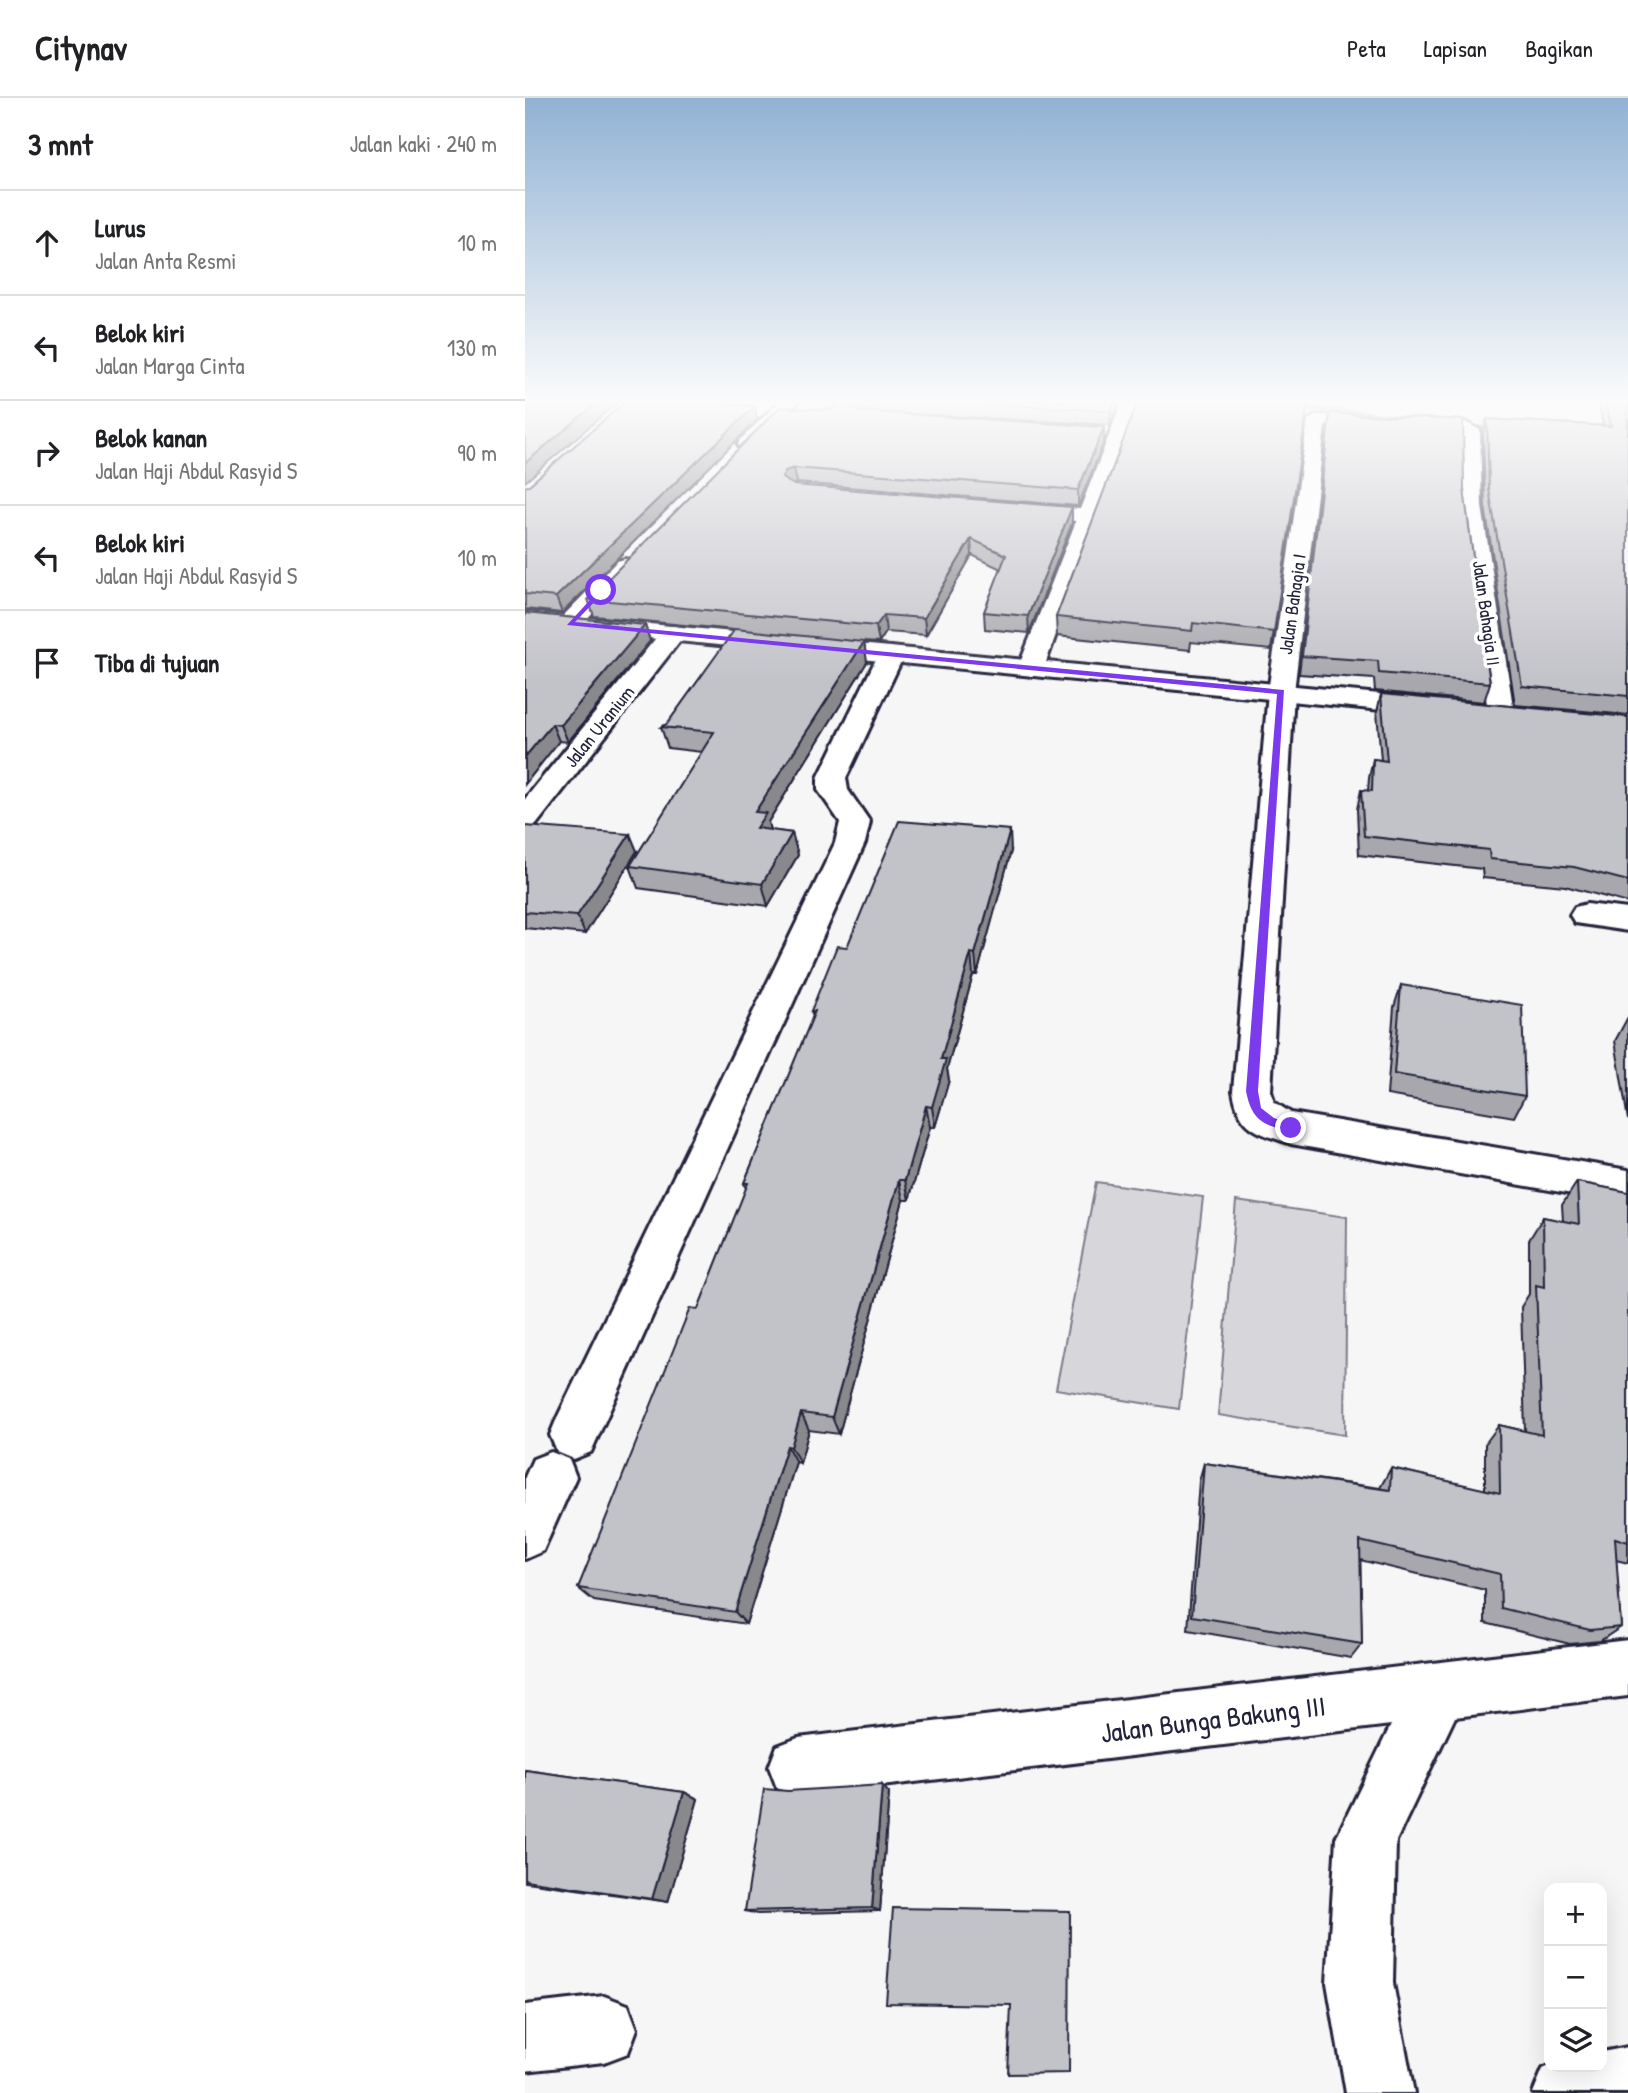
<!DOCTYPE html>
<html lang="id">
<head>
<meta charset="utf-8">
<style>
	:root { --surface:#fff; --page:#f2f2f2; --text:#202124; --muted:#757577; --line:#e0e0e0 }
	body { margin:0; font-family:"Patrick Hand",sans-serif; background:var(--page); color:var(--text) }
	.controls { position:absolute; right:21px; bottom:21px; display:grid; overflow:hidden; border-radius:14px; box-shadow:0 7px 28px #0002 }
	.controls button { width:63px; height:63px; display:grid; place-items:center; padding:0; border:0; border-bottom:2px solid var(--line); background:var(--surface); color:var(--text); font:35px sans-serif }
	.stop { position:absolute; width:21px; height:21px; margin:-16px; border:5px solid #7c3aed; border-radius:50%; background:#fff }
	.stop.end { background:#7c3aed; border-color:#fff; box-shadow:0 2px 7px #0008 }
	.list { margin:0; padding:0; list-style:none }
	h2 { display:flex; justify-content:space-between; align-items:center; height:91px; margin:0; padding:0 28px; font-size:30px }
	h2 small { font-size:23px; font-weight:400; color:var(--muted) }
	.list li { display:grid; grid-template-columns:46px 1fr auto; gap:21px; align-items:center; box-sizing:border-box; height:105px; padding:0 28px; border-top:2px solid var(--line) }
	.list b { display:block; font-size:26px; white-space:nowrap }
	.list p { margin:0; font-size:23px; white-space:nowrap; color:var(--muted) }
	.list em { font-size:23px; font-style:normal; color:var(--muted) }
	.icon { flex:none; width:38px; height:38px; fill:none; stroke:currentColor; stroke-width:2; stroke-linecap:round; stroke-linejoin:round }
	.map { position:relative; flex:none; width:1103px; height:1995px; overflow:hidden }
	header { display:flex; align-items:center; gap:42px; box-sizing:border-box; height:98px; padding:0 35px; background:var(--surface); border-bottom:2px solid var(--line) }
	header strong { font-size:33px }
	nav { display:flex; gap:38px; margin-inline-start:auto; font-size:24px }
	main { display:flex }
	aside { flex:1; background:var(--surface) }
	.map>svg:first-child { display:block }
</style>
</head>
<body>
<header>
<strong>Citynav</strong>
<nav><a>Peta</a><a>Lapisan</a><a>Bagikan</a></nav>
</header>
<main>
<aside>
<h2>3 mnt<small>Jalan kaki · 240 m</small></h2>
<ul class="list">
<li><svg class="icon" aria-label="ahead" viewBox="0 0 24 24"><path d="M12 20V5M6 11l6-6 6 6"/></svg><div><b>Lurus</b><p>Jalan Anta Resmi</p></div><em>10 m</em></li>
<li><svg class="icon" aria-label="left" viewBox="0 0 24 24"><path d="M17 20v-9H6M10 6l-5 5 5 5"/></svg><div><b>Belok kiri</b><p>Jalan Marga Cinta</p></div><em>130 m</em></li>
<li><svg class="icon" aria-label="right" viewBox="0 0 24 24"><path d="M7 20v-9h11M14 6l5 5-5 5"/></svg><div><b>Belok kanan</b><p>Jalan Haji Abdul Rasyid S</p></div><em>90 m</em></li>
<li><svg class="icon" aria-label="left" viewBox="0 0 24 24"><path d="M17 20v-9H6M10 6l-5 5 5 5"/></svg><div><b>Belok kiri</b><p>Jalan Haji Abdul Rasyid S</p></div><em>10 m</em></li>
<li><svg class="icon" aria-label="arrive" viewBox="0 0 24 24"><path d="M6 21V4h12l-3 4 3 4H6"/></svg><div><b>Tiba di tujuan</b></div></li>
</ul>
</aside>
<div class="map">
<svg width="1103" height="1995" viewBox="0 0 1103 1995">
	<rect width="100%" height="100%" fill="#f6f6f7"/>
	<filter id="ink" filterUnits="userSpaceOnUse"><feTurbulence type="fractalNoise" baseFrequency=".0143" numOctaves="2"/><feDisplacementMap in="SourceGraphic" scale="14" xChannelSelector="R" yChannelSelector="G"/><feConvolveMatrix kernelMatrix="1 2 1 2 8 2 1 2 1" color-interpolation-filters="sRGB"/></filter>
	<g filter="url(#ink)">
		<g fill="#d7d7db" stroke="#7c7c8b" stroke-width="2">
			<path d="M 571,1084 L 678,1099 L 654,1311 L 531,1291 Z"/>
			<path d="M 711,1103 L 822,1119 L 820,1337 L 693,1317 Z"/>
		</g>
		<g fill="none" stroke-linecap="round" stroke-linejoin="round">
			<path fill="#767685" fill-rule="evenodd" d="M 761,307 L 835,312 L 985,331 L 981,334 L 835,316 L 758,311 Z"/>
			<g stroke="#22223b" stroke-width="6">
				<g id="minor">
					<path d="M 255,303 L 274,303 L 229,350 L 215,350 L 213,346 L 215,342 Z"/>
					<path d="M 614,303 L 519,570 L 515,575 L 506,578 L 497,575 L 493,570 L 551,423 L 496,418 L 489,416 L 486,412 L 489,408 L 496,406 L 555,411 L 597,304 Z"/>
					<path d="M 792,317 L 940,324 L 955,332 L 957,408 L 989,615 L 986,621 L 976,623 L 966,621 L 963,615 L 937,408 L 937,335 L 800,328 L 769,594 L 746,993 L 749,1004 L 766,1015 L 1103,1072 L 1103,1106 L 766,1046 C 731,1034 715,1032 708,993 L 743,594 L 783,322 Z"/>
					<path d="M 100,461 L 108,463 L 111,468 L 108,473 L 54,530 L 45,532 L 36,530 L 33,525 L 36,520 L 92,463 Z"/>
					<path d="M 148,528 L 157,530 L 160,535 L 157,540 L 11,727 L 0,730 L 0,701 L 139,530 Z"/>
					<path d="M 366,549 L 375,552 L 379,557 L 321,680 L 323,692 L 345,724 L 340,745 L 66,1354 L 49,1361 L 32,1354 L 25,1337 L 32,1320 L 310,745 L 315,724 L 293,692 L 293,680 L 353,557 L 357,552 Z"/>
					<path d="M 1062,806 L 1103,811 L 1103,833 L 1050,825 L 1045,817 L 1050,809 Z"/>
					<path d="M 26,1354 L 44,1361 L 51,1379 L 18,1453 L 0,1461 L 0,1379 L 8,1361 Z"/>
					<path d="M 1103,1542 L 1103,1598 L 930,1619 L 871,1743 L 868,1885 L 889,1995 L 821,1995 L 802,1885 L 811,1740 L 866,1627 L 273,1698 L 252,1690 L 244,1669 L 252,1648 L 273,1640 Z"/>
					<path d="M 79,1898 L 103,1907 L 112,1931 L 103,1955 L 79,1964 L 0,1973 L 0,1907 Z"/>
					<path d="M 1103,1949 L 1103,1995 L 1008,1995 L 1018,1971 L 1024,1968 L 1077,1969 L 1077,1954 Z"/>
				</g>
			</g>
			<g stroke="#22223b" stroke-width="6">
				<path id="primary" d="M 0,514 L 907,601 L 916,603 L 920,609 L 916,615 L 907,617 L 0,528 Z"/>
			</g>
			<use href="#minor" fill="#fff" fill-rule="evenodd"/>
			<use href="#primary" fill="#fff" fill-rule="evenodd"/>
		</g>
		<g fill="#a7a7ad" stroke="#22223b" stroke-width="2">
			<path d="M 101,303 L 183,303 L 183,305 L 232,322 L 37,515 L 0,511 L 0,389 L 3,388 Z"/>
			<path d="M 316,303 L 593,303 L 593,309 L 585,327 L 334,313 L 579,329 L 579,343 L 553,408 L 272,385 L 268,387 L 547,425 L 504,535 L 460,531 L 459,514 L 476,471 L 447,457 L 401,537 L 361,534 L 354,545 L 339,544 L 342,564 L 243,724 L 245,732 L 267,735 L 273,757 L 243,808 L 113,790 L 105,768 L 177,654 L 143,650 L 136,629 L 142,626 L 210,532 L 69,518 L 63,501 L 306,312 Z"/>
			<path d="M 1077,303 L 1103,303 L 1103,617 L 990,607 L 960,408 L 958,336 L 962,321 L 1078,328 L 1075,310 Z"/>
			<path d="M 783,305 L 746,552 L 666,544 L 665,552 L 532,538 L 531,519 Z"/>
			<path d="M 805,315 L 939,392 L 965,585 L 959,604 L 850,593 L 849,581 L 774,576 Z"/>
			<path d="M 0,515 L 120,527 L 125,543 L 43,644 L 34,643 L 0,686 Z"/>
			<path d="M 856,596 L 1103,619 L 1103,805 L 1040,788 L 958,780 L 957,771 L 834,757 L 832,711 L 836,692 L 843,693 L 844,680 L 848,661 L 856,662 L 852,614 Z"/>
			<path d="M 0,728 L 112,753 L 60,836 L 0,830 Z"/>
			<path d="M 486,753 L 452,877 L 448,877 L 422,971 L 424,982 L 410,1029 L 405,1029 L 384,1102 L 378,1102 L 314,1336 L 284,1332 L 275,1365 L 271,1364 L 221,1526 L 69,1503 L 53,1490 L 173,1211 L 221,1091 L 219,1085 L 288,919 L 286,913 L 322,849 Z"/>
			<path d="M 876,887 L 1000,998 L 989,1019 L 862,997 L 869,909 Z"/>
			<path d="M 1103,919 L 1103,1022 L 1090,943 Z"/>
			<path d="M 1052,1084 L 1103,1094 L 1103,1465 L 1091,1462 L 1096,1529 L 1075,1543 L 1045,1546 L 960,1525 L 960,1492 L 835,1462 L 837,1546 L 826,1560 L 663,1532 L 674,1383 L 679,1365 L 855,1390 L 866,1370 L 960,1392 L 960,1346 L 974,1327 L 1000,1333 L 996,1209 L 1004,1196 L 1004,1142 L 1018,1119 L 1038,1123 L 1037,1107 Z"/>
			<path d="M 0,1672 L 159,1694 L 173,1701 L 143,1804 L 0,1784 Z"/>
			<path d="M 263,1693 L 364,1695 L 355,1813 L 233,1816 L 220,1813 Z"/>
		</g>
		<g fill="#88888d" stroke="#22223b" stroke-width="2">
			<path d="M 74,303 L 94,303 L 0,384 L 0,365 Z"/>
			<path d="M 323,303 L 334,303 L 335,312 L 325,318 L 325,322 Z"/>
			<path d="M 590,303 L 593,303 L 593,309 L 585,327 L 586,313 Z"/>
			<path d="M 230,308 L 232,322 L 37,515 L 31,499 Z"/>
			<path d="M 579,329 L 579,343 L 553,408 L 553,392 Z"/>
			<path d="M 269,370 L 272,385 L 263,388 L 257,380 L 260,373 Z"/>
			<path d="M 547,409 L 547,425 L 504,535 L 503,518 Z"/>
			<path d="M 446,441 L 447,457 L 401,537 L 399,520 Z"/>
			<path d="M 359,517 L 361,534 L 354,545 L 351,528 Z"/>
			<path d="M 120,527 L 125,543 L 43,644 L 36,627 Z"/>
			<path d="M 339,544 L 342,564 L 243,724 L 246,737 L 231,730 L 230,714 Z"/>
			<path d="M 27,626 L 34,643 L 0,686 L 0,659 Z"/>
			<path d="M 485,732 L 486,753 L 452,877 L 450,856 Z"/>
			<path d="M 267,735 L 273,757 L 243,808 L 237,786 Z"/>
			<path d="M 105,736 L 112,753 L 60,836 L 52,818 Z"/>
			<path d="M 446,855 L 448,877 L 422,971 L 424,982 L 410,1029 L 407,1009 L 416,961 Z"/>
			<path d="M 401,1008 L 405,1029 L 384,1102 L 380,1082 Z"/>
			<path d="M 374,1082 L 378,1102 L 314,1336 L 307,1319 Z"/>
			<path d="M 276,1315 L 284,1332 L 275,1365 L 266,1349 Z"/>
			<path d="M 262,1348 L 271,1364 L 221,1526 L 210,1514 Z"/>
			<path d="M 357,1687 L 364,1695 L 355,1813 L 347,1810 Z"/>
			<path d="M 159,1694 L 173,1701 L 143,1804 L 127,1801 Z"/>
		</g>
		<g fill="#c2c2c9" stroke="#22223b" stroke-width="2">
			<path d="M 0,303 L 74,303 L 0,365 Z"/>
			<path d="M 101,303 L 171,303 L 170,304 L 230,308 L 31,499 L 0,496 L 0,389 L 3,388 Z"/>
			<path d="M 316,303 L 323,303 L 323,308 L 333,313 L 579,329 L 553,392 L 269,370 L 260,373 L 257,380 L 269,387 L 547,409 L 503,518 L 459,514 L 481,457 L 446,441 L 399,520 L 359,517 L 351,528 L 63,501 L 255,309 L 306,312 Z"/>
			<path d="M 424,303 L 590,303 L 586,313 Z"/>
			<path d="M 613,303 L 751,303 L 783,305 L 749,534 L 668,525 L 667,533 L 531,519 Z"/>
			<path d="M 1081,303 L 1103,303 L 1103,598 L 997,588 L 964,391 L 962,321 L 1086,328 Z"/>
			<path d="M 805,315 L 938,322 L 939,392 L 965,585 L 854,575 L 853,563 L 777,558 Z"/>
			<path d="M 0,515 L 120,527 L 36,627 L 27,626 L 0,659 Z"/>
			<path d="M 210,531 L 339,544 L 230,714 L 241,715 L 231,730 L 267,735 L 237,786 L 105,768 L 189,634 L 136,629 L 142,626 Z"/>
			<path d="M 856,596 L 1103,619 L 1103,783 L 1049,769 L 965,761 L 964,752 L 839,738 L 836,692 L 847,693 L 848,661 L 862,663 Z"/>
			<path d="M 374,723 L 485,732 L 450,856 L 446,855 L 416,961 L 421,961 L 407,1009 L 401,1008 L 380,1082 L 374,1082 L 307,1319 L 276,1315 L 266,1349 L 262,1348 L 210,1514 L 53,1490 L 165,1210 L 173,1211 L 223,1085 L 219,1085 L 290,913 L 286,913 L 312,848 L 322,849 Z"/>
			<path d="M 0,728 L 105,736 L 52,818 L 0,814 Z"/>
			<path d="M 876,887 L 997,907 L 1000,998 L 869,976 Z"/>
			<path d="M 1052,1084 L 1103,1094 L 1103,1444 L 1090,1440 L 1096,1529 L 1065,1532 L 976,1510 L 975,1476 L 835,1443 L 837,1546 L 667,1518 L 679,1365 L 865,1392 L 866,1370 L 975,1395 L 974,1327 L 1017,1337 L 1011,1187 L 1019,1189 L 1018,1119 L 1054,1126 Z"/>
			<path d="M 0,1672 L 159,1694 L 127,1801 L 0,1782 Z"/>
			<path d="M 357,1687 L 347,1810 L 220,1813 L 239,1691 L 263,1693 Z"/>
			<path d="M 368,1810 L 545,1813 L 544,1975 L 483,1976 L 486,1907 L 361,1905 Z"/>
		</g>
	</g>
	<linearGradient id="sky" x2="0" y2="1"><stop stop-color="#91b2d4"/><stop offset="0.52" stop-color="#fbfbfb"/><stop offset="1" stop-color="#fbfbfb" stop-opacity="0"/></linearGradient>
	<rect width="1103" height="583" fill="url(#sky)"/>
	<path fill="#7c3aed" d="M 76,490 L 79,494 L 50,524 L 759,592 L 733,993 L 736,1010 L 749,1020 L 771,1027 L 771,1033 L 766,1035 C 739,1026 727,1024 721,993 L 752,596 L 42,527 Z"/>
	<g text-anchor="middle" dominant-baseline="central" stroke-width="7" stroke-linejoin="round" paint-order="stroke">
		<g font-size="19" fill="#22223b" stroke="#fff">
			<text transform="translate(767 506) rotate(-82)">Jalan Bahagia I</text>
			<text transform="translate(962 515) rotate(82)">Jalan Bahagia II</text>
			<text transform="translate(74 628) rotate(-51)">Jalan Uranium</text>
		</g>
		<g font-size="28" fill="#22223b" stroke="#fff">
			<text transform="translate(688 1621) rotate(-7)">Jalan Bunga Bakung III</text>
		</g>
	</g>
</svg>
<div class="controls">
<button>+</button>
<button>−</button>
<button><svg class="icon" aria-label="layers" viewBox="0 0 24 24"><path d="M12 4l9 5-9 5-9-5zM3 14l9 5 9-5"/></svg></button>
</div>
<div class="stop" style="left:76px;top:492px"></div>
<div class="stop end" style="left:766px;top:1030px"></div>
</div>
</main>
</body>
</html>
